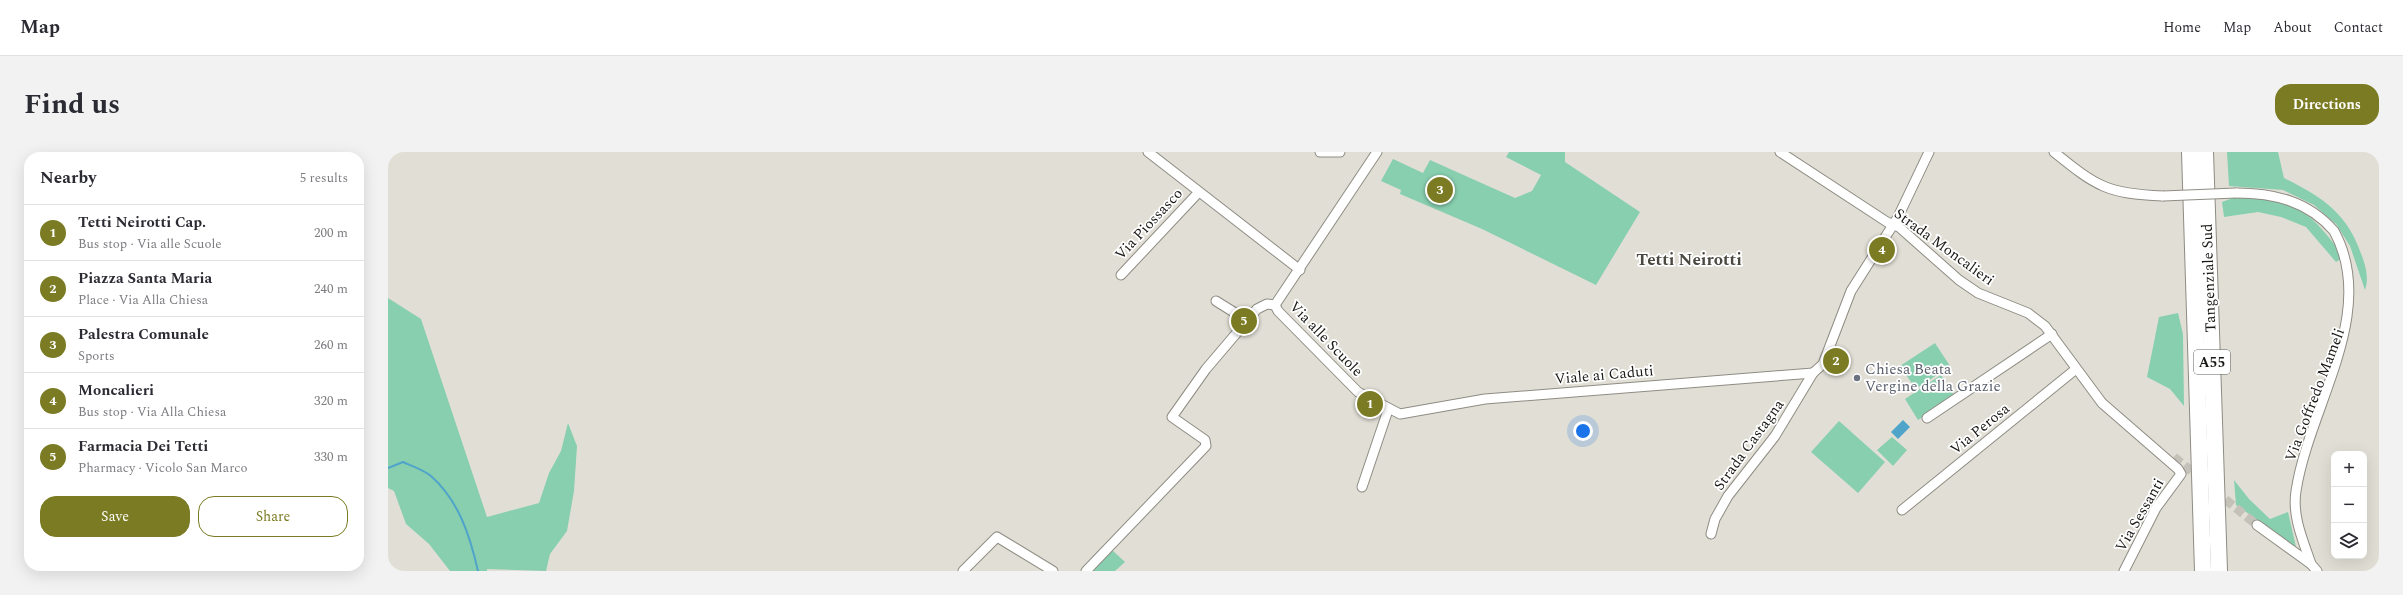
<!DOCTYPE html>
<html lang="en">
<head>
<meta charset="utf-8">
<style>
	:root { --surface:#fff; --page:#f2f2f3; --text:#2b2b33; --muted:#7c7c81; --line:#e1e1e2; --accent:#7b7b23 }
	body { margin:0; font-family:Spectral,serif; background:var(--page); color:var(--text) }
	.controls { position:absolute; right:12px; bottom:12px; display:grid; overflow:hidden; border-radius:8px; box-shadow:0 4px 16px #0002 }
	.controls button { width:36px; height:36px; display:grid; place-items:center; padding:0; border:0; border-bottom:1px solid var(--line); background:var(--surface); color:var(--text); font:20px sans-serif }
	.you { position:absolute; left:1195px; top:279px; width:14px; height:14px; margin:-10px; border:3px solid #fff; border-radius:50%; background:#1a73e8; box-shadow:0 0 0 6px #1a73e833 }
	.badge { display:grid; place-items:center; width:26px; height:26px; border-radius:50%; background:var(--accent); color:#fff; font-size:13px; font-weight:700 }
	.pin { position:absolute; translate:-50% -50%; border:2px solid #fff; box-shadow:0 1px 4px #0006 }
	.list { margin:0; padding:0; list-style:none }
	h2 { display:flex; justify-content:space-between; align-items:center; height:52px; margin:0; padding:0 16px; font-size:17px }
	h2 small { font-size:13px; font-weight:400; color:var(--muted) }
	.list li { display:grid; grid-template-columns:26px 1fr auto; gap:12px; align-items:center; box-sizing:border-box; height:56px; padding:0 16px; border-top:1px solid var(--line) }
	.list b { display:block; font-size:15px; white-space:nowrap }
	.list p { margin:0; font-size:13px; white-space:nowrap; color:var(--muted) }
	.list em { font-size:13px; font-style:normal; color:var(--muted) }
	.actions { display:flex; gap:8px; padding:12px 16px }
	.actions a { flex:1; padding:9px 0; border:1px solid var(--accent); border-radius:16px; text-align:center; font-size:14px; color:var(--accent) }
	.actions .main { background:var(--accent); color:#fff }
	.icon { flex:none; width:22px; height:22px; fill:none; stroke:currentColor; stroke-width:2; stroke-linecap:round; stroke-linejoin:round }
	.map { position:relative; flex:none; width:1991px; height:419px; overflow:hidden; border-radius:16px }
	header { display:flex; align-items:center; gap:24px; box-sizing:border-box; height:56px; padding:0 20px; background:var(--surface); border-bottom:1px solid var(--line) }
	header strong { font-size:19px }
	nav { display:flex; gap:22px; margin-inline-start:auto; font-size:14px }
	.intro { display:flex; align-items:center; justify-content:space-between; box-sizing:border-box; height:96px; padding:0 24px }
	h1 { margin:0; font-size:28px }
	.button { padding:10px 18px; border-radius:16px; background:var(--accent); color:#fff; font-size:14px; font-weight:700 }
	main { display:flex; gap:24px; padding:0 24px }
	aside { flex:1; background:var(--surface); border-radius:16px; box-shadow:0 4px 16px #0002 }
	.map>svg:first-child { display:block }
</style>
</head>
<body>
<header>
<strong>Map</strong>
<nav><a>Home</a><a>Map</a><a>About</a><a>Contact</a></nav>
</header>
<div class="intro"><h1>Find us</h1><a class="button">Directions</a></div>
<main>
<aside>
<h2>Nearby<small>5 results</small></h2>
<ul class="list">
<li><span class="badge">1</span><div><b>Tetti Neirotti Cap.</b><p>Bus stop · Via alle Scuole</p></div><em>200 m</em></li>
<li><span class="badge">2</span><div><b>Piazza Santa Maria</b><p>Place · Via Alla Chiesa</p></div><em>240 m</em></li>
<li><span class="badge">3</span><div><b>Palestra Comunale</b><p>Sports</p></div><em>260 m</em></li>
<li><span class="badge">4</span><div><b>Moncalieri</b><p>Bus stop · Via Alla Chiesa</p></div><em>320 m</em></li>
<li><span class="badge">5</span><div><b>Farmacia Dei Tetti</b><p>Pharmacy · Vicolo San Marco</p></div><em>330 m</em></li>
</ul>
<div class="actions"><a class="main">Save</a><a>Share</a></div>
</aside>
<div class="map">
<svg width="1991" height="419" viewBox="0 0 1991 419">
	<rect width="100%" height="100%" fill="#e1dfd5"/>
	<g fill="#88cfaf">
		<path d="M 1121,0 L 1177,0 L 1177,10 L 1252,60 L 1208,133 L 1094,77 L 1012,42 L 1013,38 L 993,29 L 1005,7 L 1035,21 L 1042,8 L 1127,46 L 1144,39 L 1153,23 L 1118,5 Z"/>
		<path d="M 1839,0 L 1890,0 L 1896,26 C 1936,46 1959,61 1974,104 C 1978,115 1981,127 1977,138 L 1962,94 L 1948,72 L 1926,53 L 1895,38 L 1841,34 Z"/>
		<path d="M 1850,44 C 1910,48 1921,58 1956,105 L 1948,110 L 1918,75 L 1893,65 L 1870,60 L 1836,65 L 1834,50 Z"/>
		<path d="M 0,146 L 33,167 L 99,365 L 151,351 L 161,321 L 173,299 L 180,271 L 189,294 L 186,339 L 179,379 L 162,402 L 158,419 L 99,417 L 99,419 L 62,419 L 41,392 L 18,372 L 6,339 L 0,336 Z"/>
		<path d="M 1790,161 L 1795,182 L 1796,254 L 1782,237 L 1759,225 L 1771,165 Z"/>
		<path d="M 1547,191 L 1562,214 L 1528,237 L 1512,214 Z"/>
		<path d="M 1553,223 L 1567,244 L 1530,268 L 1517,247 Z"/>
		<path d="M 1451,269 L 1497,310 L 1470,341 L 1423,300 Z"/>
		<path d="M 1504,285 L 1519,298 L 1505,314 L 1489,298 Z"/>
		<path d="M 1846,328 L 1861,347 L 1882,367 L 1900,360 L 1908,395 L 1848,353 Z"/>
		<path d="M 724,398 L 737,410 L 727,419 L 703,419 Z"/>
	</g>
	<path fill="#50a4c9" d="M 1515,268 L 1522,275 L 1510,287 L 1503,280 Z"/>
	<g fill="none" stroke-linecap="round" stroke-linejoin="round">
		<path stroke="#50a4c9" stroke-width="2" d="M 0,316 L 15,310 C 24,314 36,318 43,324 C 71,349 82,384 90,419"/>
		<g stroke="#c3c1b8" stroke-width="9" stroke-dasharray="9 4.5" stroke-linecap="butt">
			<path d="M 1786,305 L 1813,327"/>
			<path d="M 1827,339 L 1869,373"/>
		</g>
		<g stroke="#8e8c83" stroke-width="11">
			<g id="minor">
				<path d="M 760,0 L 912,118"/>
				<path d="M 932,0 L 952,0"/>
				<path d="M 1392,0 L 1499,70 L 1511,75 L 1571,128 L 1590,141 L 1640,161 L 1657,174 L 1714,251 L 1790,317 L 1793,322 L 1768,356 L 1736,419"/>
				<path d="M 1666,0 C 1708,34 1719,42 1775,44"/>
				<path d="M 1848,41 C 1886,41 1920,49 1946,79 C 1991,161 1921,254 1908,339 C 1904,365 1915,388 1923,412"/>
				<path d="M 733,123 L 810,41"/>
				<path d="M 828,149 L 860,169"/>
				<path d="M 887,153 L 890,159 L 970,240 L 1012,262 L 1097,247 L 1425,221"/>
				<path d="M 887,153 L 989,0"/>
				<path d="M 1539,266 L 1664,182"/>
				<path d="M 974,335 L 1000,258"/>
				<path d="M 1514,358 L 1688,217"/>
				<path d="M 1869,373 L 1923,412 L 1929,419"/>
				<path d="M 1323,382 L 1327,367 L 1340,344 L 1387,284 L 1425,221 L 1435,212 L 1463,139 L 1510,65 L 1541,0"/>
				<path d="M 575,419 L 609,385 L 665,419"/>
				<path d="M 698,419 L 818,294 L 817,288 L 784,265 L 818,217 L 869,157 L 879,152 L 887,153"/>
			</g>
		</g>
		<g stroke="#8e8c83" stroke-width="18">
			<g id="motorway">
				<path d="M 1802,0 L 1815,419"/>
				<path d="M 1817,0 L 1831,419"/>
			</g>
		</g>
		<use href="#minor" stroke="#fff" stroke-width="9"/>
		<use href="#motorway" stroke="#fff" stroke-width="16"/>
		<g stroke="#8e8c83" stroke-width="11" stroke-linecap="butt">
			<path id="minor-bridge" d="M 1775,44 L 1848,41"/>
		</g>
		<use href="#minor-bridge" stroke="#fff" stroke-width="9"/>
	</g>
	<circle fill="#6b7280" stroke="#fff" stroke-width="1.5" cx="1469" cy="226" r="4"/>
	<g text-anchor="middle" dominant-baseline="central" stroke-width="3.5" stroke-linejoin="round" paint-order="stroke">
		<rect fill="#fff" stroke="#5e5d5b" stroke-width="1" x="1806" y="198" width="36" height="24" rx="3"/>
		<g font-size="14" font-weight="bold" fill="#191815">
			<text x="1824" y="210">A55</text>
		</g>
		<g font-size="15" fill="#191815" stroke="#fff">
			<text transform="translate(761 72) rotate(-47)">Via Piossasco</text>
			<text transform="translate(1556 95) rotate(36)">Strada Moncalieri</text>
			<text transform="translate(1821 126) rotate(-92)">Tangenziale Sud</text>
			<text transform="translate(938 187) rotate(46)">Via alle Scuole</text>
			<text transform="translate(1216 223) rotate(-5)">Viale ai Caduti</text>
			<text transform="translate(1927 243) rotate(-69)">Via Goffredo Mameli</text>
			<text transform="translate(1592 277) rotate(-39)">Via Perosa</text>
			<text transform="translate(1361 293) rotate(-54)">Strada Castagna</text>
			<text transform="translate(1752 363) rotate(-60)">Via Sessanti</text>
		</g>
		<g font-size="15" fill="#5b616d" stroke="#fff" text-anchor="start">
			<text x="1477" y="217">Chiesa Beata<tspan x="1477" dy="17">Vergine della Grazie</tspan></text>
		</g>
		<g font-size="17" font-weight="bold" fill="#4a4840" stroke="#fff">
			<text x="1301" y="108">Tetti Neirotti</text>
		</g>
	</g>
</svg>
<div class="controls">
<button>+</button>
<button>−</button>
<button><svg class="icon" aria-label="layers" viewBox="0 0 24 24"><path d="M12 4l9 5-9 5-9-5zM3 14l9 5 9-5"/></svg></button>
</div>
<div class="you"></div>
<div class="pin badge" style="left:982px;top:252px">1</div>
<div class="pin badge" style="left:1448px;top:209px">2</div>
<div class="pin badge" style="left:1052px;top:38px">3</div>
<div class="pin badge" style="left:1494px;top:98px">4</div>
<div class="pin badge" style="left:856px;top:169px">5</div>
</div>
</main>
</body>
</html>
